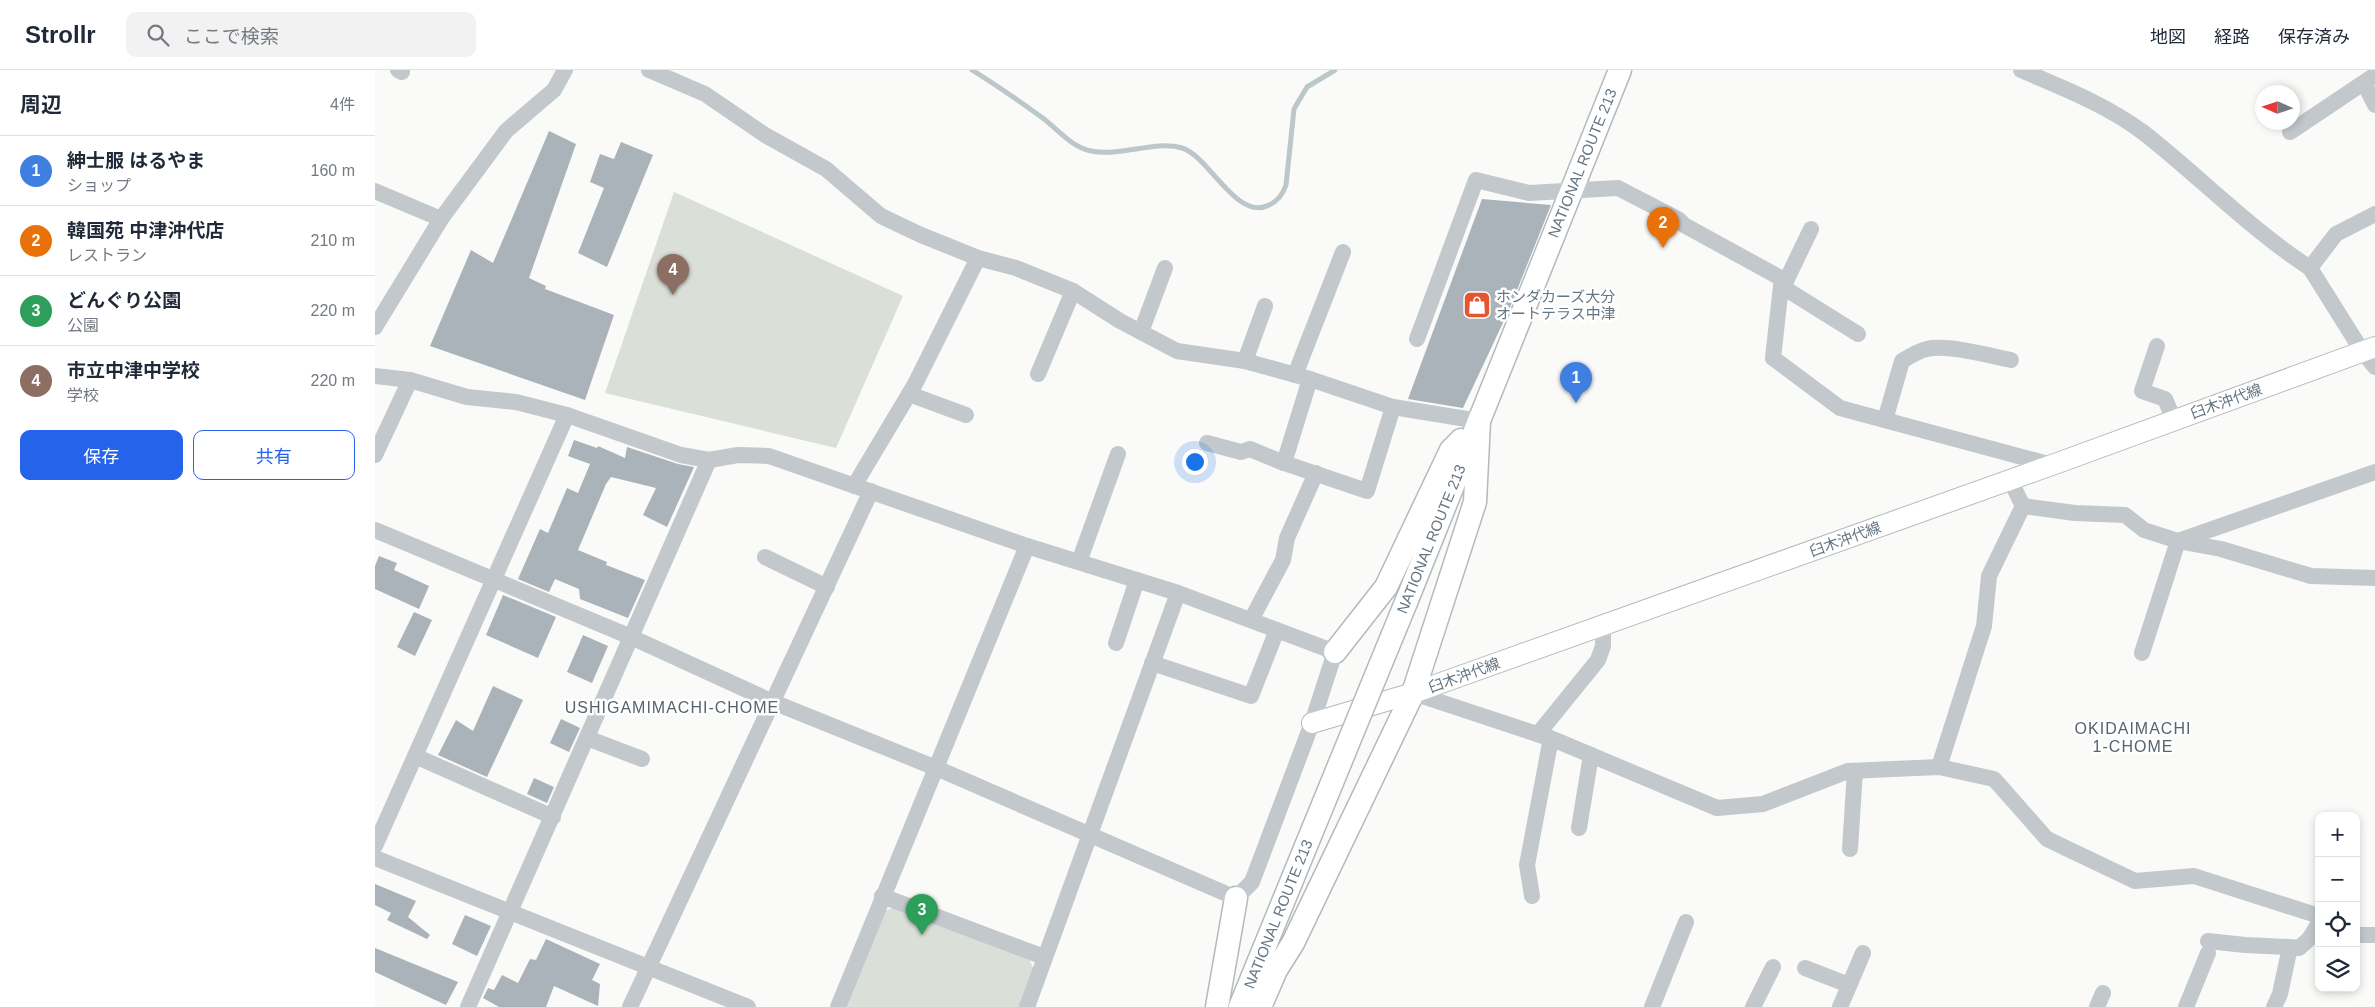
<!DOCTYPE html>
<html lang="ja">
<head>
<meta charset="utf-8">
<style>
	:root { --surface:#fff; --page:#f2f2f3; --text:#1f2937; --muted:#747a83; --line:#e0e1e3; --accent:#2563eb }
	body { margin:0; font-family:Arial,"Noto Sans JP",sans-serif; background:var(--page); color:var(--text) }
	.controls { position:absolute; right:15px; bottom:15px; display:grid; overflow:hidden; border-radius:10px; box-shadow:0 2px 8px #0003 }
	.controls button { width:45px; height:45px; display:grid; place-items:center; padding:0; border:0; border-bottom:1px solid var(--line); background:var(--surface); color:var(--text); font:25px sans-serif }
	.compass { position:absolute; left:1880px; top:15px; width:45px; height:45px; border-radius:50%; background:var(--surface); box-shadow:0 2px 8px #0003; rotate:273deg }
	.you { position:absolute; left:819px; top:391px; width:18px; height:18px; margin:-12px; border:4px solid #fff; border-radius:50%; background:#1a73e8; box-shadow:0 0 0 8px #1a73e833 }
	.badge { display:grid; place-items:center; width:32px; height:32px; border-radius:50%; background:var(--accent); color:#fff; font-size:16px; font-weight:700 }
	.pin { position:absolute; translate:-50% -41px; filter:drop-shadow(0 1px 2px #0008) }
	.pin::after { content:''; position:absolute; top:26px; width:18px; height:15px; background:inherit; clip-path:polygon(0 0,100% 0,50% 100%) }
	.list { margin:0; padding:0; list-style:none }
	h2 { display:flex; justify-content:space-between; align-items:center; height:65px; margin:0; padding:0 20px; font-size:21px }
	h2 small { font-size:16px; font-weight:400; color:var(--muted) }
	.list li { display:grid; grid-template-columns:32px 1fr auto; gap:15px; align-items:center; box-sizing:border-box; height:70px; padding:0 20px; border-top:1px solid var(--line) }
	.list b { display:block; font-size:19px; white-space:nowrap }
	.list p { margin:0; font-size:16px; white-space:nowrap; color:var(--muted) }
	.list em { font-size:16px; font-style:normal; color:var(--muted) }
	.actions { display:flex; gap:10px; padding:15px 20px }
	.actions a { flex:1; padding:11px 0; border:1px solid var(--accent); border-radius:10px; text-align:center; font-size:18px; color:var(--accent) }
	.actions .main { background:var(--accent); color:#fff }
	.icon { flex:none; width:28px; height:28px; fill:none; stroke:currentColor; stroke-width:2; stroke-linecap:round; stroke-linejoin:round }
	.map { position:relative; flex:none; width:2000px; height:937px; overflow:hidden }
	header { display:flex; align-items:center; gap:30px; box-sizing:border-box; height:70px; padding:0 25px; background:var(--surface); border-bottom:1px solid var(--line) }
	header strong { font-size:24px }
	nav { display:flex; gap:28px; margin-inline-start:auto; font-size:18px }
	.search { width:350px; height:45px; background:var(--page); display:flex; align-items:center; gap:12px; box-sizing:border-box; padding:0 18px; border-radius:10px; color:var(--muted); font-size:19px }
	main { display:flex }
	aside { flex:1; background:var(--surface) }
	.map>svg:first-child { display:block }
</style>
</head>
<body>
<header>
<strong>Strollr</strong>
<div class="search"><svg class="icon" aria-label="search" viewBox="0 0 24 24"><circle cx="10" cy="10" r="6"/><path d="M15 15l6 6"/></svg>ここで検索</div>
<nav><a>地図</a><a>経路</a><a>保存済み</a></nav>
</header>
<main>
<aside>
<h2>周辺<small>4件</small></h2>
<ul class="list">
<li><span class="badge" style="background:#3f7fe0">1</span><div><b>紳士服 はるやま</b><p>ショップ</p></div><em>160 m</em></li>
<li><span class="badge" style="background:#e8710a">2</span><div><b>韓国苑 中津沖代店</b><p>レストラン</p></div><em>210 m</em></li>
<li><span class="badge" style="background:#2e9e5b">3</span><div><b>どんぐり公園</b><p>公園</p></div><em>220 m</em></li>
<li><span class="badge" style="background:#8d6e63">4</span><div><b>市立中津中学校</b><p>学校</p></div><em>220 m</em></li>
</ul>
<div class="actions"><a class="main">保存</a><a>共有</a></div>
</aside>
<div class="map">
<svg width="2000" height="937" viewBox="0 0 2000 937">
	<rect width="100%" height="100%" fill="#fafaf8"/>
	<g fill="#dadfd7">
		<path d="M 299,122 L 528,226 L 461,378 L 230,323 Z"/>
		<path d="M 524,836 L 655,890 L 660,903 L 648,937 L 470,937 L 508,841 Z"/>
	</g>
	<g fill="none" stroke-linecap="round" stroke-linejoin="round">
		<path stroke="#bbc7cb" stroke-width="5" d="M 597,0 C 621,15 646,32 669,49 C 683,60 698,78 716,81 C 745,87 781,70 807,78 C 834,86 862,152 894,135 C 903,131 908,124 911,115 L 919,39 L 932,17 L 960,0"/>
	</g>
	<g fill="#aab3b9">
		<path d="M 174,61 L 201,74 L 154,208 L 171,216 L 170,219 L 239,245 L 210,330 L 55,276 L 96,180 L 118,193 Z"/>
		<path d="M 246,72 L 278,85 L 232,197 L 203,183 L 229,118 L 215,112 L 225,84 L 239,89 Z"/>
		<path d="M 1107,129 L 1176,135 L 1134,240 L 1088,338 L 1033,329 Z"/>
		<path d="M 199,370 L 222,378 L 223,376 L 250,388 L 252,377 L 303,394 L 319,397 L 292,457 L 268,445 L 281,418 L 236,407 L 231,414 L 203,480 L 232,492 L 231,495 L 270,510 L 253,548 L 205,529 L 204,519 L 180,509 L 174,522 L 143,509 L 165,459 L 173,463 L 192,418 L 203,423 L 215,394 L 193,386 Z"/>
		<path d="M 4,486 L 22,493 L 19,500 L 54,516 L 44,539 L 0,519 L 0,496 Z"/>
		<path d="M 128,525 L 181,547 L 163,588 L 111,565 Z"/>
		<path d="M 39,542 L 57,550 L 40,586 L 22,577 Z"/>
		<path d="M 208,565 L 233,576 L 217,613 L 192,602 Z"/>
		<path d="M 118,616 L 148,630 L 112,707 L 63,685 L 81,650 L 98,661 Z"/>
		<path d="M 186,649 L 205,658 L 194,682 L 175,673 Z"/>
		<path d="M 159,708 L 179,717 L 172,733 L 152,724 Z"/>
		<path d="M 0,814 L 41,831 L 33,847 L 55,865 L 52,869 L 12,850 L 16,843 L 0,835 Z"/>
		<path d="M 90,845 L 116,856 L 102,886 L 77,874 Z"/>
		<path d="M 171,869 L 225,894 L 217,910 L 225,914 L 223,936 L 179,916 L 171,937 L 124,937 L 108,928 L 113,918 L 119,920 L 127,905 L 143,913 L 155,889 L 161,890 Z"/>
		<path d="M 0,878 L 83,912 L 71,935 L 0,902 Z"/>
	</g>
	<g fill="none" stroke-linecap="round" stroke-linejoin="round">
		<g stroke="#b5babe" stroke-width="22">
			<path id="major" d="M 937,653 L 1038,623 L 1677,395 L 2000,277"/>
		</g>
		<g stroke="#b4b9bd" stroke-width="25">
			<g id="highway">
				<path d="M 1032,530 L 1245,0"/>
				<path d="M 960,582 L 1011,517 L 1076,380 L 1086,370"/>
				<path d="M 842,937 L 861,828"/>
				<path d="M 865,937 L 965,693"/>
				<path d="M 885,937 L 901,900 L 918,873 L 1038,623 L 1100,432 L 1104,351"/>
			</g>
		</g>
		<g stroke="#c3c8cc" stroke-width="16">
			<path d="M 23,0 L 27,2"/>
			<path d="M 274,0 L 330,24 L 390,65 L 451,99 L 506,146 L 546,165 L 603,188 L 641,198 L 698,221 L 745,251 L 802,281 L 870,291 L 935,309 L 1018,337 L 1104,351"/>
			<path d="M 1646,0 C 1688,18 1732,35 1769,63 C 1825,107 1875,159 1935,198"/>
			<path d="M 1989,13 L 2000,35"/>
			<path d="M 1915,62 L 2000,5"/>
			<path d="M 0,121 L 66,149"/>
			<path d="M 2000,144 L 1961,164 L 1935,198 L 1987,281 L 2000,297"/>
			<path d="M 1411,211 L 1436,159"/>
			<path d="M 1406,216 L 1483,264"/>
			<path d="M 0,257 L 66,149 L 131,61 L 179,20 L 190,0"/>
			<path d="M 766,262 L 790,198"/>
			<path d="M 1042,269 L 1101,110 L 1154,123 L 1243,118 L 1303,149 L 1309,155 L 1411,211 L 1406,216 L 1398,288 L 1465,338 L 1677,395"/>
			<path d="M 1782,276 L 1767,321 L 1790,329 L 1799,350"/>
			<path d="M 870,291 L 890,236"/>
			<path d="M 663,304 L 698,221"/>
			<path d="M 920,305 L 968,182"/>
			<path d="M 0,306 L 35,310 L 92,327 L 141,332 L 192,345 L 306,385 L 334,390 L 363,385 L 394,386 L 652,476 L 803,523 L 960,582 L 937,653 L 877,812 L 861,828 L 561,698 L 398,632 L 256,567 L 0,460"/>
			<path d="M 935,309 L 909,393 L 992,421 L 1018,337"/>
			<path d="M 534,324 L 591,345"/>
			<path d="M 1510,350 L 1527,291 C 1535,286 1543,281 1552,279 C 1571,274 1616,286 1636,290"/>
			<path d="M 832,373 L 866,382 L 875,379 L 909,393"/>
			<path d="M 0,385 L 35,310"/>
			<path d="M 1635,410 L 1648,436 L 1700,443 L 1750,445 L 1769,460 L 1803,471 L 1846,479 L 1936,506 L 2000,508"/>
			<path d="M 479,416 L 540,314 L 603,188"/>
			<path d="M 390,487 L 452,517"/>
			<path d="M 704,492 L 743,384"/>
			<path d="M 876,550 L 908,490 L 912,468 L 941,403"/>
			<path d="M 741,573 L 762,510"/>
			<path d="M 1767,583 L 1803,471 L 2000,402"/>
			<path d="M 777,593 L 876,626 L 902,560"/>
			<path d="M 1038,623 L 1180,670 L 1342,738 L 1388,734 L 1473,701 L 1564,697 L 1619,709 L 1672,769 L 1760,811 L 1819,806 L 1944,846"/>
			<path d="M 1163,664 L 1223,590 L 1228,576 L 1228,555"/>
			<path d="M 212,668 L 267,689"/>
			<path d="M 40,686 L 178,747"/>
			<path d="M 1564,697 L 1609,556 L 1614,506 L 1648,436"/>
			<path d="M 1204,758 L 1216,685"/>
			<path d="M 0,776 L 192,345"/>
			<path d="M 1475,779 L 1480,701"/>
			<path d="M 0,788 L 373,937"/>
			<path d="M 507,826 L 669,887"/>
			<path d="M 1157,826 L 1152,795 L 1176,668"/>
			<path d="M 1981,865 L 2000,865"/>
			<path d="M 1833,871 L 1870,875 L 1915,877"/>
			<path d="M 1430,898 L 1474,915"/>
			<path d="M 93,937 L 334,390"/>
			<path d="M 255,937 L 496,421"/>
			<path d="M 463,937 L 652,476"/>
			<path d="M 652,937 L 803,523"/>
			<path d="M 1277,937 L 1311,852"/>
			<path d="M 1378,937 L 1398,897"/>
			<path d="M 1465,937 L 1488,883"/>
			<path d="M 1722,937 L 1728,923"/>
			<path d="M 1811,937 L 1833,883"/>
			<path d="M 1899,937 L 1905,924 L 1915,877 L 1924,878 L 1934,869 L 1944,853"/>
		</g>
		<use href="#major" stroke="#fff" stroke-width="20"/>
		<use href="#highway" stroke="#fff" stroke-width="22"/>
		<g stroke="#b4b9bd" stroke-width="25" stroke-linecap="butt">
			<path id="highway-bridge" d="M 965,693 L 1032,530"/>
		</g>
		<use href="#highway-bridge" stroke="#fff" stroke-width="22"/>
	</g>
	<defs>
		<g id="shop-square" transform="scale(1.4375)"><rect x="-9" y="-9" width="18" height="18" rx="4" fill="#e4572e" stroke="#fff"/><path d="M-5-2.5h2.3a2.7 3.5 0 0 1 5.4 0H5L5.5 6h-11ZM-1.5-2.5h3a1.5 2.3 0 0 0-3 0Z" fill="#fff"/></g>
	</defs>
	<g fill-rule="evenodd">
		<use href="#shop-square" x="1102" y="235"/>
	</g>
	<g text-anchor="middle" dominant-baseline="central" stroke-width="5" stroke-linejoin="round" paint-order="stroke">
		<g font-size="15" fill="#657683" stroke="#fff">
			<text transform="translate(1207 93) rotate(-68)">NATIONAL ROUTE 213</text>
			<text transform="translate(1851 331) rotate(-20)">臼木沖代線</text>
			<text transform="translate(1056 469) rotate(-68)">NATIONAL ROUTE 213</text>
			<text transform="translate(1470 469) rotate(-20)">臼木沖代線</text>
			<text transform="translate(1089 605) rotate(-20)">臼木沖代線</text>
			<text transform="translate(903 844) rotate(-68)">NATIONAL ROUTE 213</text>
		</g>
		<g font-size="15" fill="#657683" stroke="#fff" text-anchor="start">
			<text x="1121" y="226">ホンダカーズ大分<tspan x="1121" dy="17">オートテラス中津</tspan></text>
		</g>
		<g font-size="16" letter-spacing="1" fill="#57646e" stroke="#fff">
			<text x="297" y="637">USHIGAMIMACHI-CHOME</text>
			<text x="1758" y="658">OKIDAIMACHI<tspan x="1758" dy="18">1-CHOME</tspan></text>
		</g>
	</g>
</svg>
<div class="controls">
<button>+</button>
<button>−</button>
<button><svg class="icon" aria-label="locate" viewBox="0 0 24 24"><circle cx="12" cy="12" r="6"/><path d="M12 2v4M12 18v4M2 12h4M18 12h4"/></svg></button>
<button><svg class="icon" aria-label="layers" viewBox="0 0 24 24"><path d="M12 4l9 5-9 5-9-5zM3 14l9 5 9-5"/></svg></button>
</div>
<svg class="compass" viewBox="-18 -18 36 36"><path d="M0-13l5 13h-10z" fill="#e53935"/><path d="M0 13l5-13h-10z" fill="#747a83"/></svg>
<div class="you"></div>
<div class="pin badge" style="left:1201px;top:333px;background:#3f7fe0">1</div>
<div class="pin badge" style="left:1288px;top:178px;background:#e8710a">2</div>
<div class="pin badge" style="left:547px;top:865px;background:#2e9e5b">3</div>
<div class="pin badge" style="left:298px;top:225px;background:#8d6e63">4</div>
</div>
</main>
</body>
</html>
